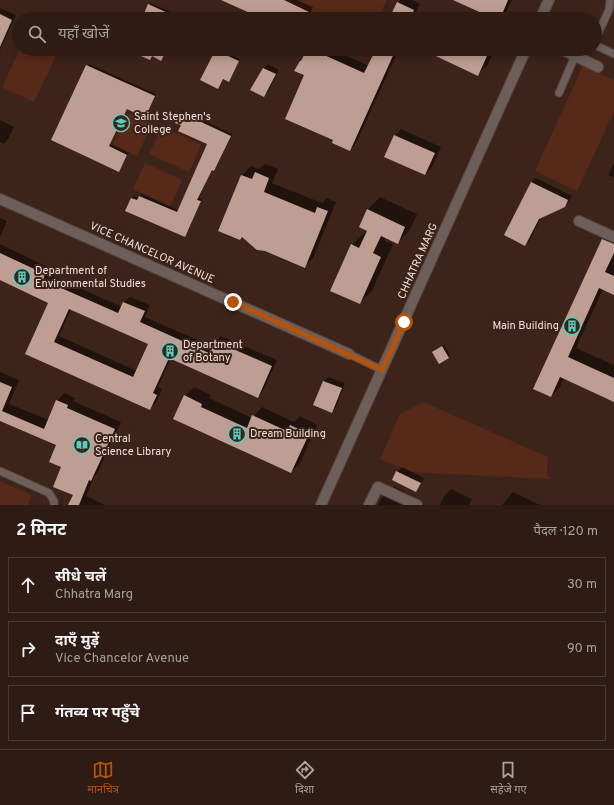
<!DOCTYPE html>
<html lang="hi">
<head>
<meta charset="utf-8">
<style>
	:root { --surface:#2e1b14; --page:#36241d; --text:#f1f3f6; --muted:#a7a1a0; --line:#493934; --accent:#b45309 }
	body { margin:0; font-family:Overpass,"Noto Sans Devanagari",sans-serif; background:var(--page); color:var(--text) }
	.stop { position:absolute; width:12px; height:12px; margin:-9px; border:3px solid #b45309; border-radius:50%; background:#fff }
	.stop.end { background:#b45309; border-color:#fff; box-shadow:0 1px 4px #0008 }
	.list { margin:0; padding:0; list-style:none }
	h2 { display:flex; justify-content:space-between; align-items:center; height:52px; margin:0; padding:0 16px; font-size:17px }
	h2 small { font-size:13px; font-weight:400; color:var(--muted) }
	.list li { display:grid; grid-template-columns:26px 1fr auto; gap:12px; align-items:center; box-sizing:border-box; height:56px; margin:0 8px 8px; padding:0 8px; border:1px solid var(--line); border-radius:0px }
	.list b { display:block; font-size:15px; white-space:nowrap }
	.list p { margin:0; font-size:13px; white-space:nowrap; color:var(--muted) }
	.list em { font-size:13px; font-style:normal; color:var(--muted) }
	.icon { flex:none; width:22px; height:22px; fill:none; stroke:currentColor; stroke-width:2; stroke-linecap:round; stroke-linejoin:round }
	.map { position:relative; flex:none; width:614px; height:505px; overflow:hidden }
	.search { position:absolute; background:var(--surface); box-shadow:0 2px 10px #0003; left:12px; right:12px; top:12px; height:44px; display:flex; align-items:center; gap:10px; box-sizing:border-box; padding:0 14px; border-radius:22px; color:var(--muted); font-size:15px }
	.sheet { height:244px; background:var(--surface) }
	nav { display:flex; justify-content:space-around; align-items:center; box-sizing:border-box; height:56px; border-top:1px solid var(--line); background:var(--surface); font-size:11px; color:var(--muted) }
	nav a { display:grid; justify-items:center; gap:2px }
	nav .on { color:var(--accent) }
	.map>svg:first-child { display:block }
</style>
</head>
<body>
<div class="map">
<svg width="614" height="505" viewBox="0 0 614 505">
	<rect width="100%" height="100%" fill="#3d241b"/>
	<g fill="#572918">
		<path d="M 272,0 L 387,0 L 378,19 L 315,19 Z"/>
		<path d="M 20,49 L 59,49 L 34,102 L 2,87 Z"/>
		<path d="M 583,66 L 614,80 L 614,112 L 577,191 L 535,171 Z"/>
		<path d="M 128,113 L 152,124 L 137,156 L 113,144 Z"/>
		<path d="M 162,127 L 201,145 L 189,172 L 149,154 Z"/>
		<path d="M 145,163 L 182,180 L 170,206 L 133,189 Z"/>
		<path d="M 423,402 L 548,457 L 547,473 L 550,479 L 411,472 L 380,459 L 400,414 Z"/>
		<path d="M 0,481 L 32,495 L 28,505 L 0,505 Z"/>
	</g>
	<g fill="#0007" fill-rule="evenodd">
		<path d="M 238,0 L 297,0 L 313,7 L 307,19 L 265,19 Z"/>
		<path d="M 400,0 L 412,0 L 420,4 L 413,19 L 390,19 L 398,3 Z"/>
		<path d="M 455,0 L 512,0 L 506,13 L 499,19 Z"/>
		<path d="M 151,3 L 182,17 L 181,19 L 152,19 L 144,15 Z"/>
		<path d="M 0,8 L 16,15 L 0,50 Z"/>
		<path d="M 217,49 L 232,49 L 229,54 L 240,59 L 231,79 L 229,81 L 224,79 L 218,88 Z"/>
		<path d="M 308,49 L 331,49 L 369,66 L 376,49 L 399,49 L 356,143 L 350,150 L 335,139 L 305,75 Z"/>
		<path d="M 434,49 L 495,49 L 487,66 L 478,74 Z"/>
		<path d="M 89,64 L 156,94 L 146,115 L 127,109 L 110,144 L 129,153 L 119,170 L 52,139 Z"/>
		<path d="M 268,64 L 279,70 L 268,92 L 263,96 L 252,90 L 264,68 Z"/>
		<path d="M 183,111 L 232,134 L 216,168 L 214,170 L 212,169 L 199,198 L 202,199 L 185,235 L 127,211 L 132,198 L 134,196 L 139,198 L 142,194 L 178,210 L 208,144 L 182,125 L 181,113 Z"/>
		<path d="M 0,120 L 14,127 L 8,139 L 4,144 L 0,142 Z"/>
		<path d="M 401,129 L 441,147 L 432,167 L 425,174 L 395,136 Z"/>
		<path d="M 614,163 L 614,178 L 608,175 Z"/>
		<path d="M 265,164 L 278,169 L 272,183 L 322,203 L 327,198 L 336,202 L 313,258 L 304,267 L 243,237 L 240,239 L 219,231 L 242,175 L 251,166 L 259,169 Z"/>
		<path d="M 536,178 L 572,196 L 569,201 L 565,206 L 541,217 L 530,240 L 525,244 L 532,182 Z"/>
		<path d="M 380,197 L 417,214 L 410,230 L 397,243 L 386,238 L 385,241 L 393,244 L 372,291 L 359,303 L 352,245 L 365,232 L 367,233 L 367,210 Z"/>
		<path d="M 0,218 L 7,221 L 0,237 Z"/>
		<path d="M 612,231 L 614,231 L 614,294 L 603,289 L 576,348 L 614,365 L 614,401 L 564,378 L 560,387 L 551,396 L 535,389 L 603,239 Z"/>
		<path d="M 0,244 L 50,268 L 48,274 L 122,307 L 124,302 L 130,297 L 150,305 L 145,317 L 213,347 L 216,341 L 221,336 L 277,360 L 263,391 L 258,397 L 171,358 L 158,387 L 162,389 L 156,403 L 150,408 L 26,354 L 49,302 L 0,279 ZM 71,309 L 150,344 L 137,371 L 59,336 Z"/>
		<path d="M 444,345 L 450,355 L 448,357 L 435,350 Z"/>
		<path d="M 0,372 L 19,380 L 9,404 L 49,420 L 57,401 L 64,393 L 75,398 L 73,401 L 121,422 L 98,472 L 94,477 L 86,496 L 105,505 L 69,505 L 74,494 L 62,467 L 57,445 L 0,420 Z"/>
		<path d="M 328,377 L 345,383 L 336,407 L 332,412 L 315,405 L 324,381 Z"/>
		<path d="M 194,387 L 211,395 L 209,398 L 252,418 L 262,407 L 294,422 L 300,416 L 317,425 L 300,463 L 291,472 L 185,396 Z"/>
		<path d="M 402,467 L 424,478 L 420,486 L 416,490 L 397,472 Z"/>
		<path d="M 394,486 L 414,497 L 417,505 L 378,505 L 381,499 Z"/>
		<path d="M 451,489 L 472,499 L 469,505 L 440,505 L 444,496 Z"/>
		<path d="M 513,492 L 540,505 L 502,505 Z"/>
	</g>
	<g fill="#be9e92" fill-rule="evenodd">
		<path d="M 221,0 L 284,0 L 309,12 L 306,19 L 263,19 Z"/>
		<path d="M 453,0 L 508,0 L 500,19 L 495,19 Z"/>
		<path d="M 397,2 L 414,10 L 410,19 L 389,19 Z"/>
		<path d="M 148,4 L 181,19 L 150,19 L 143,16 Z"/>
		<path d="M 0,14 L 12,20 L 0,47 Z"/>
		<path d="M 125,49 L 167,49 L 161,61 L 152,56 L 150,60 Z"/>
		<path d="M 216,49 L 231,49 L 228,56 L 239,61 L 229,82 L 223,79 L 218,89 L 200,80 Z"/>
		<path d="M 307,49 L 311,49 L 364,73 L 376,49 L 396,49 L 350,151 L 332,143 L 333,140 L 285,119 L 304,75 L 294,71 L 300,61 L 301,61 Z"/>
		<path d="M 421,49 L 480,49 L 479,51 L 487,56 L 478,76 Z"/>
		<path d="M 86,65 L 155,96 L 145,118 L 127,109 L 109,146 L 127,155 L 119,172 L 51,140 Z"/>
		<path d="M 263,68 L 276,74 L 264,97 L 250,90 Z"/>
		<path d="M 180,112 L 231,136 L 214,171 L 212,170 L 197,200 L 201,201 L 185,237 L 125,211 L 131,198 L 137,200 L 139,196 L 177,212 L 207,144 L 178,131 L 181,125 L 175,123 Z"/>
		<path d="M 394,135 L 435,153 L 425,175 L 384,157 Z"/>
		<path d="M 255,172 L 269,178 L 264,192 L 315,213 L 317,207 L 328,211 L 305,268 L 265,251 L 257,250 L 242,237 L 240,240 L 218,231 L 241,175 L 252,179 Z"/>
		<path d="M 531,182 L 568,200 L 565,207 L 539,219 L 525,246 L 504,235 Z"/>
		<path d="M 367,209 L 405,227 L 398,244 L 381,236 L 373,253 L 381,257 L 360,304 L 330,291 L 351,244 L 359,248 L 367,231 L 359,227 Z"/>
		<path d="M 602,239 L 614,244 L 614,253 L 605,272 L 614,276 L 614,295 L 599,288 L 568,357 L 614,378 L 614,402 L 560,377 L 551,397 L 533,389 Z"/>
		<path d="M 0,253 L 45,274 L 43,280 L 118,313 L 123,302 L 145,311 L 140,322 L 209,353 L 215,341 L 272,366 L 258,398 L 169,358 L 153,393 L 157,395 L 150,410 L 25,354 L 48,303 L 0,280 ZM 69,309 L 148,344 L 133,377 L 54,342 Z"/>
		<path d="M 442,346 L 449,358 L 439,364 L 432,352 Z"/>
		<path d="M 323,381 L 342,388 L 332,413 L 313,405 Z"/>
		<path d="M 0,382 L 12,387 L 2,411 L 44,429 L 56,400 L 68,405 L 67,408 L 115,429 L 91,481 L 89,480 L 79,505 L 68,505 L 73,495 L 53,487 L 61,467 L 49,462 L 56,445 L 0,421 Z"/>
		<path d="M 184,395 L 202,404 L 201,407 L 247,428 L 252,415 L 287,431 L 290,425 L 309,434 L 291,473 L 173,419 Z"/>
		<path d="M 396,471 L 421,483 L 416,492 L 392,480 Z"/>
	</g>
	<g fill="none" stroke-linecap="round" stroke-linejoin="round">
		<g stroke="#5a4239" stroke-width="9">
			<g id="service">
				<path d="M 595,40 L 609,10 L 610,0"/>
				<path d="M 595,45 L 614,54"/>
				<path d="M 559,93 L 575,56 L 586,49"/>
				<path d="M 349,354 L 382,370"/>
				<path d="M 0,471 L 49,493 L 54,501 L 54,505"/>
			</g>
		</g>
		<g stroke="#5a4239" stroke-width="12">
			<g id="minor">
				<path d="M 561,49 L 598,67"/>
				<path d="M 0,199 L 349,354"/>
				<path d="M 579,221 L 614,237"/>
				<path d="M 369,505 L 378,487 L 417,505"/>
			</g>
		</g>
		<g stroke="#5a4239" stroke-width="12">
			<g id="tertiary">
				<path d="M 540,19 L 549,0"/>
				<path d="M 321,505 L 526,49"/>
			</g>
		</g>
		<use href="#service" stroke="#6c5e5a" stroke-width="7"/>
		<use href="#minor" stroke="#6c5e5a" stroke-width="10"/>
		<use href="#tertiary" stroke="#6c5e5a" stroke-width="10"/>
	</g>
	<g fill="none" stroke-linecap="round" stroke-linejoin="round">
		<path stroke="#b45309" stroke-width="5" d="M 233,302 L 382,370 L 404,322"/>
	</g>
	<defs>
		<g id="university-ring" transform="scale(0.9)"><circle r="9.5" fill="#3d241b" stroke="#58cec0" stroke-width="1.5"/><path d="M0-5L7-2L0 1L-7-2ZM-4 1L0 2.5L4 1V4Q0 6-4 4Z" fill="#58cec0"/></g>
		<g id="building-ring" transform="scale(0.9)"><circle r="9.5" fill="#3d241b" stroke="#58cec0" stroke-width="1.5"/><path d="M-4-6H4V6H1V3H-1V6H-4ZM-2.5-4.3h1.7v1.8h-1.7ZM.8-4.3h1.7v1.8H.8ZM-2.5-1h1.7V.8h-1.7ZM.8-1h1.7V.8H.8Z" fill="#58cec0"/></g>
		<g id="library-ring" transform="scale(0.9)"><circle r="9.5" fill="#3d241b" stroke="#58cec0" stroke-width="1.5"/><path d="M-6-4Q-3-5.5-.7-3.5V5Q-3 3-6 4ZM6-4Q3-5.5 .7-3.5V5Q3 3 6 4Z" fill="#58cec0"/></g>
	</defs>
	<g fill-rule="evenodd">
		<use href="#university-ring" x="121" y="123"/>
		<use href="#building-ring" x="22" y="277"/>
		<use href="#building-ring" x="572" y="326"/>
		<use href="#building-ring" x="170" y="351"/>
		<use href="#building-ring" x="237" y="434"/>
		<use href="#library-ring" x="82" y="445"/>
	</g>
	<g text-anchor="middle" dominant-baseline="central" stroke-width="4" stroke-linejoin="round" paint-order="stroke">
		<g font-size="11" fill="#f1dfd9" stroke="#3d241b" text-anchor="start">
			<text x="134" y="117">Saint Stephen's<tspan x="134" dy="13">College</tspan></text>
			<text x="35" y="271">Department of<tspan x="35" dy="13">Environmental Studies</tspan></text>
			<text x="559" y="326" text-anchor="end">Main Building</text>
			<text x="183" y="345">Department<tspan x="183" dy="13">of Botany</tspan></text>
			<text x="250" y="434">Dream Building</text>
			<text x="95" y="439">Central<tspan x="95" dy="13">Science Library</tspan></text>
		</g>
		<g font-size="11" fill="#f1dfd9" stroke="#3d241b">
			<text transform="translate(152 253) rotate(24)">VICE CHANCELOR AVENUE</text>
			<text transform="translate(418 261) rotate(-66)">CHHATRA MARG</text>
		</g>
	</g>
</svg>
<div class="stop" style="left:404px;top:322px"></div>
<div class="stop end" style="left:233px;top:302px"></div>
<div class="search"><svg class="icon" aria-label="search" viewBox="0 0 24 24"><circle cx="10" cy="10" r="6"/><path d="M15 15l6 6"/></svg>यहाँ खोजें</div>
</div>
<section class="sheet">
<h2>2 मिनट<small>पैदल · 120 m</small></h2>
<ul class="list">
<li><svg class="icon" aria-label="ahead" viewBox="0 0 24 24"><path d="M12 20V5M6 11l6-6 6 6"/></svg><div><b>सीधे चलें</b><p>Chhatra Marg</p></div><em>30 m</em></li>
<li><svg class="icon" aria-label="right" viewBox="0 0 24 24"><path d="M7 20v-9h11M14 6l5 5-5 5"/></svg><div><b>दाएँ मुड़ें</b><p>Vice Chancelor Avenue</p></div><em>90 m</em></li>
<li><svg class="icon" aria-label="arrive" viewBox="0 0 24 24"><path d="M6 21V4h12l-3 4 3 4H6"/></svg><div><b>गंतव्य पर पहुँचे</b></div></li>
</ul>
</section>
<nav>
<a class="on"><svg class="icon" aria-label="map" viewBox="0 0 24 24"><path d="M3 6l6-2 6 2 6-2v14l-6 2-6-2-6 2zM9 4v14M15 6v14"/></svg>मानचित्र</a>
<a><svg class="icon" aria-label="directions" viewBox="0 0 24 24"><path d="M12 3l9 9-9 9-9-9zM9 14v-3h6M13 9l2 2-2 2"/></svg>दिशा</a>
<a><svg class="icon" aria-label="saved" viewBox="0 0 24 24"><path d="M7 4h10v16l-5-4-5 4z"/></svg>सहेजे गए</a>
</nav>
</body>
</html>
